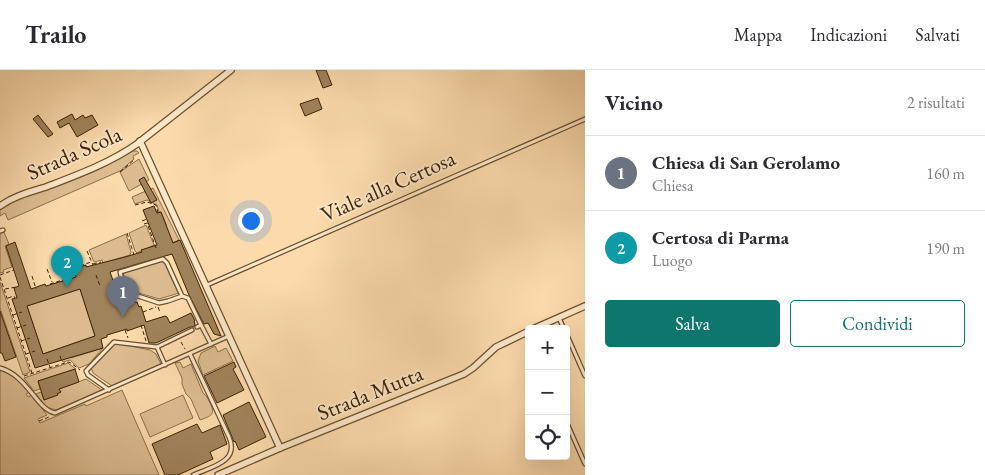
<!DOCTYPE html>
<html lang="it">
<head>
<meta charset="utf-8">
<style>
	:root { --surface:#fff; --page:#f2f2f3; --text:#2b2b33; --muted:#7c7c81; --line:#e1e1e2; --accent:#0f766e }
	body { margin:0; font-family:"EB Garamond",serif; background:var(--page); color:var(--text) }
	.controls { position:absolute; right:15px; bottom:15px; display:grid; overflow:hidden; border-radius:5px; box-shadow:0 5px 20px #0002 }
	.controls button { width:45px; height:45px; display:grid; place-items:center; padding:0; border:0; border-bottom:1px solid var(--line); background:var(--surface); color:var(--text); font:25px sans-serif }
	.you { position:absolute; left:250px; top:150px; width:18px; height:18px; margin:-12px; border:4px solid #fff; border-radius:50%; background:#1a73e8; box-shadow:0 0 0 8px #1a73e833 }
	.badge { display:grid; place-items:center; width:32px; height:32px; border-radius:50%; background:var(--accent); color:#fff; font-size:16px; font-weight:700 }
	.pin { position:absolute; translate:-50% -41px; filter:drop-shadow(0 1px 2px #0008) }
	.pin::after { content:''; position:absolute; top:26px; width:18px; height:15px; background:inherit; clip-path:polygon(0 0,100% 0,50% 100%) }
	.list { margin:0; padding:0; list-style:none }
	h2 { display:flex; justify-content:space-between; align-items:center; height:65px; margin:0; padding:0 20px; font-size:21px }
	h2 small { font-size:16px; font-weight:400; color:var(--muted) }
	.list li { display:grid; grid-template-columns:32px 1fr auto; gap:15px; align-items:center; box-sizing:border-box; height:75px; padding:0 20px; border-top:1px solid var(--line) }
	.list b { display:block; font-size:19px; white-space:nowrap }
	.list p { margin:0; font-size:16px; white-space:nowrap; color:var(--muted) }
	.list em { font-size:16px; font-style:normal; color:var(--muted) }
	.actions { display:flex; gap:10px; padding:15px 20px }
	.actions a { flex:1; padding:11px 0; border:1px solid var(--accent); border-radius:5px; text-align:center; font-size:18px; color:var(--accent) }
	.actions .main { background:var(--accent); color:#fff }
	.icon { flex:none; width:28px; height:28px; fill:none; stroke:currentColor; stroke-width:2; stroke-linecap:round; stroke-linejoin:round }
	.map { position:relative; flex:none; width:585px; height:405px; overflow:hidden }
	header { display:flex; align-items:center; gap:30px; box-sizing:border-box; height:70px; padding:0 25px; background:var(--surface); border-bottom:1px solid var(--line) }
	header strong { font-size:24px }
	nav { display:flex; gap:28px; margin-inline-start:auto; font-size:18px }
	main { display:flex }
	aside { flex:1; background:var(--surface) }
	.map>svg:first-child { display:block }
</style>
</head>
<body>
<header>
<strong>Trailo</strong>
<nav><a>Mappa</a><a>Indicazioni</a><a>Salvati</a></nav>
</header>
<main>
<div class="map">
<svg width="585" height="405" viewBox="0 0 585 405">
	<rect width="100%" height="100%" fill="#fbdaac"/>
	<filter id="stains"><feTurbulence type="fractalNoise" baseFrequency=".004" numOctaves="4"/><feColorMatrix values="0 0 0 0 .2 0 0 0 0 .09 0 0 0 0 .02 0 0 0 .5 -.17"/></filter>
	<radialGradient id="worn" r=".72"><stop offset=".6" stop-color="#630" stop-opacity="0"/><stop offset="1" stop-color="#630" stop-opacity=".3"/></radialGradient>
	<g fill="#dbbb8f" stroke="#8c6e4a">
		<path d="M 131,81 L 137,81 L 139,83 L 133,86 L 134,89 L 120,101 L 8,150 L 5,143 L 0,146 L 0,139 L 12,131 L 105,94 Z"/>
		<path d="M 139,89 L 149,110 L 129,121 L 120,102 Z"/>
		<path d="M 153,118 L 179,170 L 169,174 L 166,154 L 161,142 L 159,142 L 157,135 L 147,130 L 135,134 L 132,127 Z"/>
		<path d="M 146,155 L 154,175 L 137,183 L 135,181 L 129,163 Z"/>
		<path d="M 4,162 L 9,174 L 5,176 L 12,197 L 3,200 L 4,202 L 0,203 L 0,164 Z"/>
		<path d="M 126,164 L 131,182 L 130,185 L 103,193 L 102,190 L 94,192 L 89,180 Z"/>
		<path d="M 161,191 L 166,193 L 179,223 L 159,229 L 129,220 L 123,203 Z"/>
		<path d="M 0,212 L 30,302 L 23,305 L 0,238 Z"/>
		<path d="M 80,219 L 95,266 L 43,284 L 27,236 Z"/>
		<path d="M 116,273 L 150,280 L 156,284 L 161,294 L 112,316 L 93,303 L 91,298 Z"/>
		<path d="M 215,276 L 218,282 L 226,278 L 233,291 L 203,305 L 198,291 L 201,283 Z"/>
		<path d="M 103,278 L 89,294 L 79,298 L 70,290 L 63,292 L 60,285 L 70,286 L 71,288 Z"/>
		<path d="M 180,292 L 183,298 L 191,294 L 203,323 C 207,326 208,329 210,333 C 216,345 211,346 200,350 L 191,329 L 186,324 L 182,314 L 182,308 L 175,293 Z"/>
		<path d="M 68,293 L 76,299 L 38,311 L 40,319 L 34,321 L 24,308 Z"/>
		<path d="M 0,300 L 16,307 L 30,322 L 26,324 L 28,327 L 32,325 L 47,345 L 38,349 L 40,353 L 85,334 L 86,336 L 122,320 L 159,405 L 0,405 Z"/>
		<path d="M 86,309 L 102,320 L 56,340 L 46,337 L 36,324 L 41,322 L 44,330 L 57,325 L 57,324 L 60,322 L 59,319 Z"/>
		<path d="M 183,325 L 193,348 L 150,367 L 140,344 Z"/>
	</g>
	<g fill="#a0825b" stroke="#3d2204" fill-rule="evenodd">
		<path d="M 316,0 L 326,0 L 332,15 L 323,18 Z"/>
		<path d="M 318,28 L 322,39 L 305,46 L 300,34 Z"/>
		<path d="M 72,44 L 75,50 L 83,45 L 85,48 L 92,45 L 98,55 L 77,67 L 69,53 L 60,58 L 57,52 Z"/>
		<path d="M 38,45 L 53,64 L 48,67 L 33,49 Z"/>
		<path d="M 144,107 L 157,130 L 151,133 L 139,110 Z"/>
		<path d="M 154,136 L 157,143 L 161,142 L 173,173 L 180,170 L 221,266 L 214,264 L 208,253 L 204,254 L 189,225 L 172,184 L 110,202 L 121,233 L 131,230 L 132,233 L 137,232 L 139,237 L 141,236 L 146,252 L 165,246 L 167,247 L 170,253 L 191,243 L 195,251 L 194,251 L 195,254 L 194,257 L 190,257 L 156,273 L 149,273 L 144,255 L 127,261 L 127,259 L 107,265 L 107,267 L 101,269 L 103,278 L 35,298 L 12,229 L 17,228 L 14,218 L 19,216 L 6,176 L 15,172 L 31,219 L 45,214 L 46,216 L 76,207 L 74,199 L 86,195 L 86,197 L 125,187 L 142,182 L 141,180 L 157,175 L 143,140 ZM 80,219 L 95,266 L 43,284 L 27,236 Z"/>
		<path d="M 0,241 L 16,287 L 5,291 L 2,283 L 0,283 Z"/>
		<path d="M 234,292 L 236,297 L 233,299 L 244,320 L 217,333 L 204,306 Z"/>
		<path d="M 75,299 L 79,312 L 59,319 L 61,322 L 57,324 L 58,325 L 44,330 L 38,311 Z"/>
		<path d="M 249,332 L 266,367 L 239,380 L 235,371 L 234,372 L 223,345 Z"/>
		<path d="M 197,354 L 202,363 L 220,355 L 227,374 L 210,382 L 213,389 L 178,405 L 165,405 L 152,374 Z"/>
	</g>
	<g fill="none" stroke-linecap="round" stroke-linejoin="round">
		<g stroke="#6c502e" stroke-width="5.5">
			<g id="lane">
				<path d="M 0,161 L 3,160"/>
				<path d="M 207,215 L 585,49"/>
				<path d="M 182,226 L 167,193 L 163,189 L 120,202 L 124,217 L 129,223 L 159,233 L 168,231 L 182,226 L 188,228 L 201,255"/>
				<path d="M 559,248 L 564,259"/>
				<path d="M 197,257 L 201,255 L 211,274"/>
				<path d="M 566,263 L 585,306"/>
				<path d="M 190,284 L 229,367 C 240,392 211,397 193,405"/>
				<path d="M 165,295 L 157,277 L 192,260"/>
				<path d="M 0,298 C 28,306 37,340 55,343 L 229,266"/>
				<path d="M 109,320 L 88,305 L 86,301 L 114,272 L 157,277"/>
				<path d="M 566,351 L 585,394"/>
			</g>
		</g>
		<g stroke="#6c502e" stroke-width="8">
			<g id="street">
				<path d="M 140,71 L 280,378"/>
				<path d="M 0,136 C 14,126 30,122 46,117 C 77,105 110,93 137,74 L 231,0"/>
				<path d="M 533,259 L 585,236"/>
				<path d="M 218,405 L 280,378 L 464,304 L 473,298 L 496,277 L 529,261"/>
			</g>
		</g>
		<g stroke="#3d2204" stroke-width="1" stroke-dasharray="4 2.5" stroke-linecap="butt">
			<path d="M 120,102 L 134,90"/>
			<path d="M 135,135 L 147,132 L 156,135 L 158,143"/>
			<path d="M 142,151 L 147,149"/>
			<path d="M 144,154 L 147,153 L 156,178"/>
			<path d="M 127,163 L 134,185"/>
			<path d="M 87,181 L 93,195"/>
			<path d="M 64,192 L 70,207"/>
			<path d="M 93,194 L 101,192"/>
			<path d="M 74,198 L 91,192"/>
			<path d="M 47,199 L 52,212"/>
			<path d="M 0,205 L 14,200"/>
			<path d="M 96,205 L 100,216"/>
			<path d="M 32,206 L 36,219"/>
			<path d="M 0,207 L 32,303"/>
			<path d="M 50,214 L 75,206"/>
			<path d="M 5,219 L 16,217"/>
			<path d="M 8,228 L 14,226 L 15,228"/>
			<path d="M 158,237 L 160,242"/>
			<path d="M 143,242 L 156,237"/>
			<path d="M 13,245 L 22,242"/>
			<path d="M 141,255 L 146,271"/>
			<path d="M 17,258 L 26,255"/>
			<path d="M 125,260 L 128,268"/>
			<path d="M 21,271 L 30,268"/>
			<path d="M 181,272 L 185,279"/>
			<path d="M 26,284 L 35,281"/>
			<path d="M 60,286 L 62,292"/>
			<path d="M 47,289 L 50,297"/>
			<path d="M 24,306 L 68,292 L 71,293 L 80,300"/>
			<path d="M 39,351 L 49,347"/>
		</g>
		<use href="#lane" stroke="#fce7c9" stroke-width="3"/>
		<use href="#street" stroke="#fce7c9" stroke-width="5.5"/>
	</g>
	<g text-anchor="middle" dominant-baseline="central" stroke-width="4" stroke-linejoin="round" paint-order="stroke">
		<g font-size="22" fill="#3d2204" stroke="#fce7c9">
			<text transform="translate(74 83) rotate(-24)">Strada Scola</text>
			<text transform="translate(388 116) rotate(-24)">Viale alla Certosa</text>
			<text transform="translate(370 323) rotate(-22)">Strada Mutta</text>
		</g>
	</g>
	<rect width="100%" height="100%" filter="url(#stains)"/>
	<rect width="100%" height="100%" fill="url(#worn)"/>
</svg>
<div class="controls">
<button>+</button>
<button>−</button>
<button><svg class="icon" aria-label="locate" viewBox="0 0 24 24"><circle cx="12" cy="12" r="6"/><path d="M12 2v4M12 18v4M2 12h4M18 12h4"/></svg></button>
</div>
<div class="you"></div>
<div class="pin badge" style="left:123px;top:247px;background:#6b7280">1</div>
<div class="pin badge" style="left:67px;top:217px;background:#0f9aa8">2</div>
</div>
<aside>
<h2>Vicino<small>2 risultati</small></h2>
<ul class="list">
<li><span class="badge" style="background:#6b7280">1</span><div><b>Chiesa di San Gerolamo</b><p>Chiesa</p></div><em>160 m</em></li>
<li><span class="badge" style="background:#0f9aa8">2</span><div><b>Certosa di Parma</b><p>Luogo</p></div><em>190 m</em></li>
</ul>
<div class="actions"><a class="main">Salva</a><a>Condividi</a></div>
</aside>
</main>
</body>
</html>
